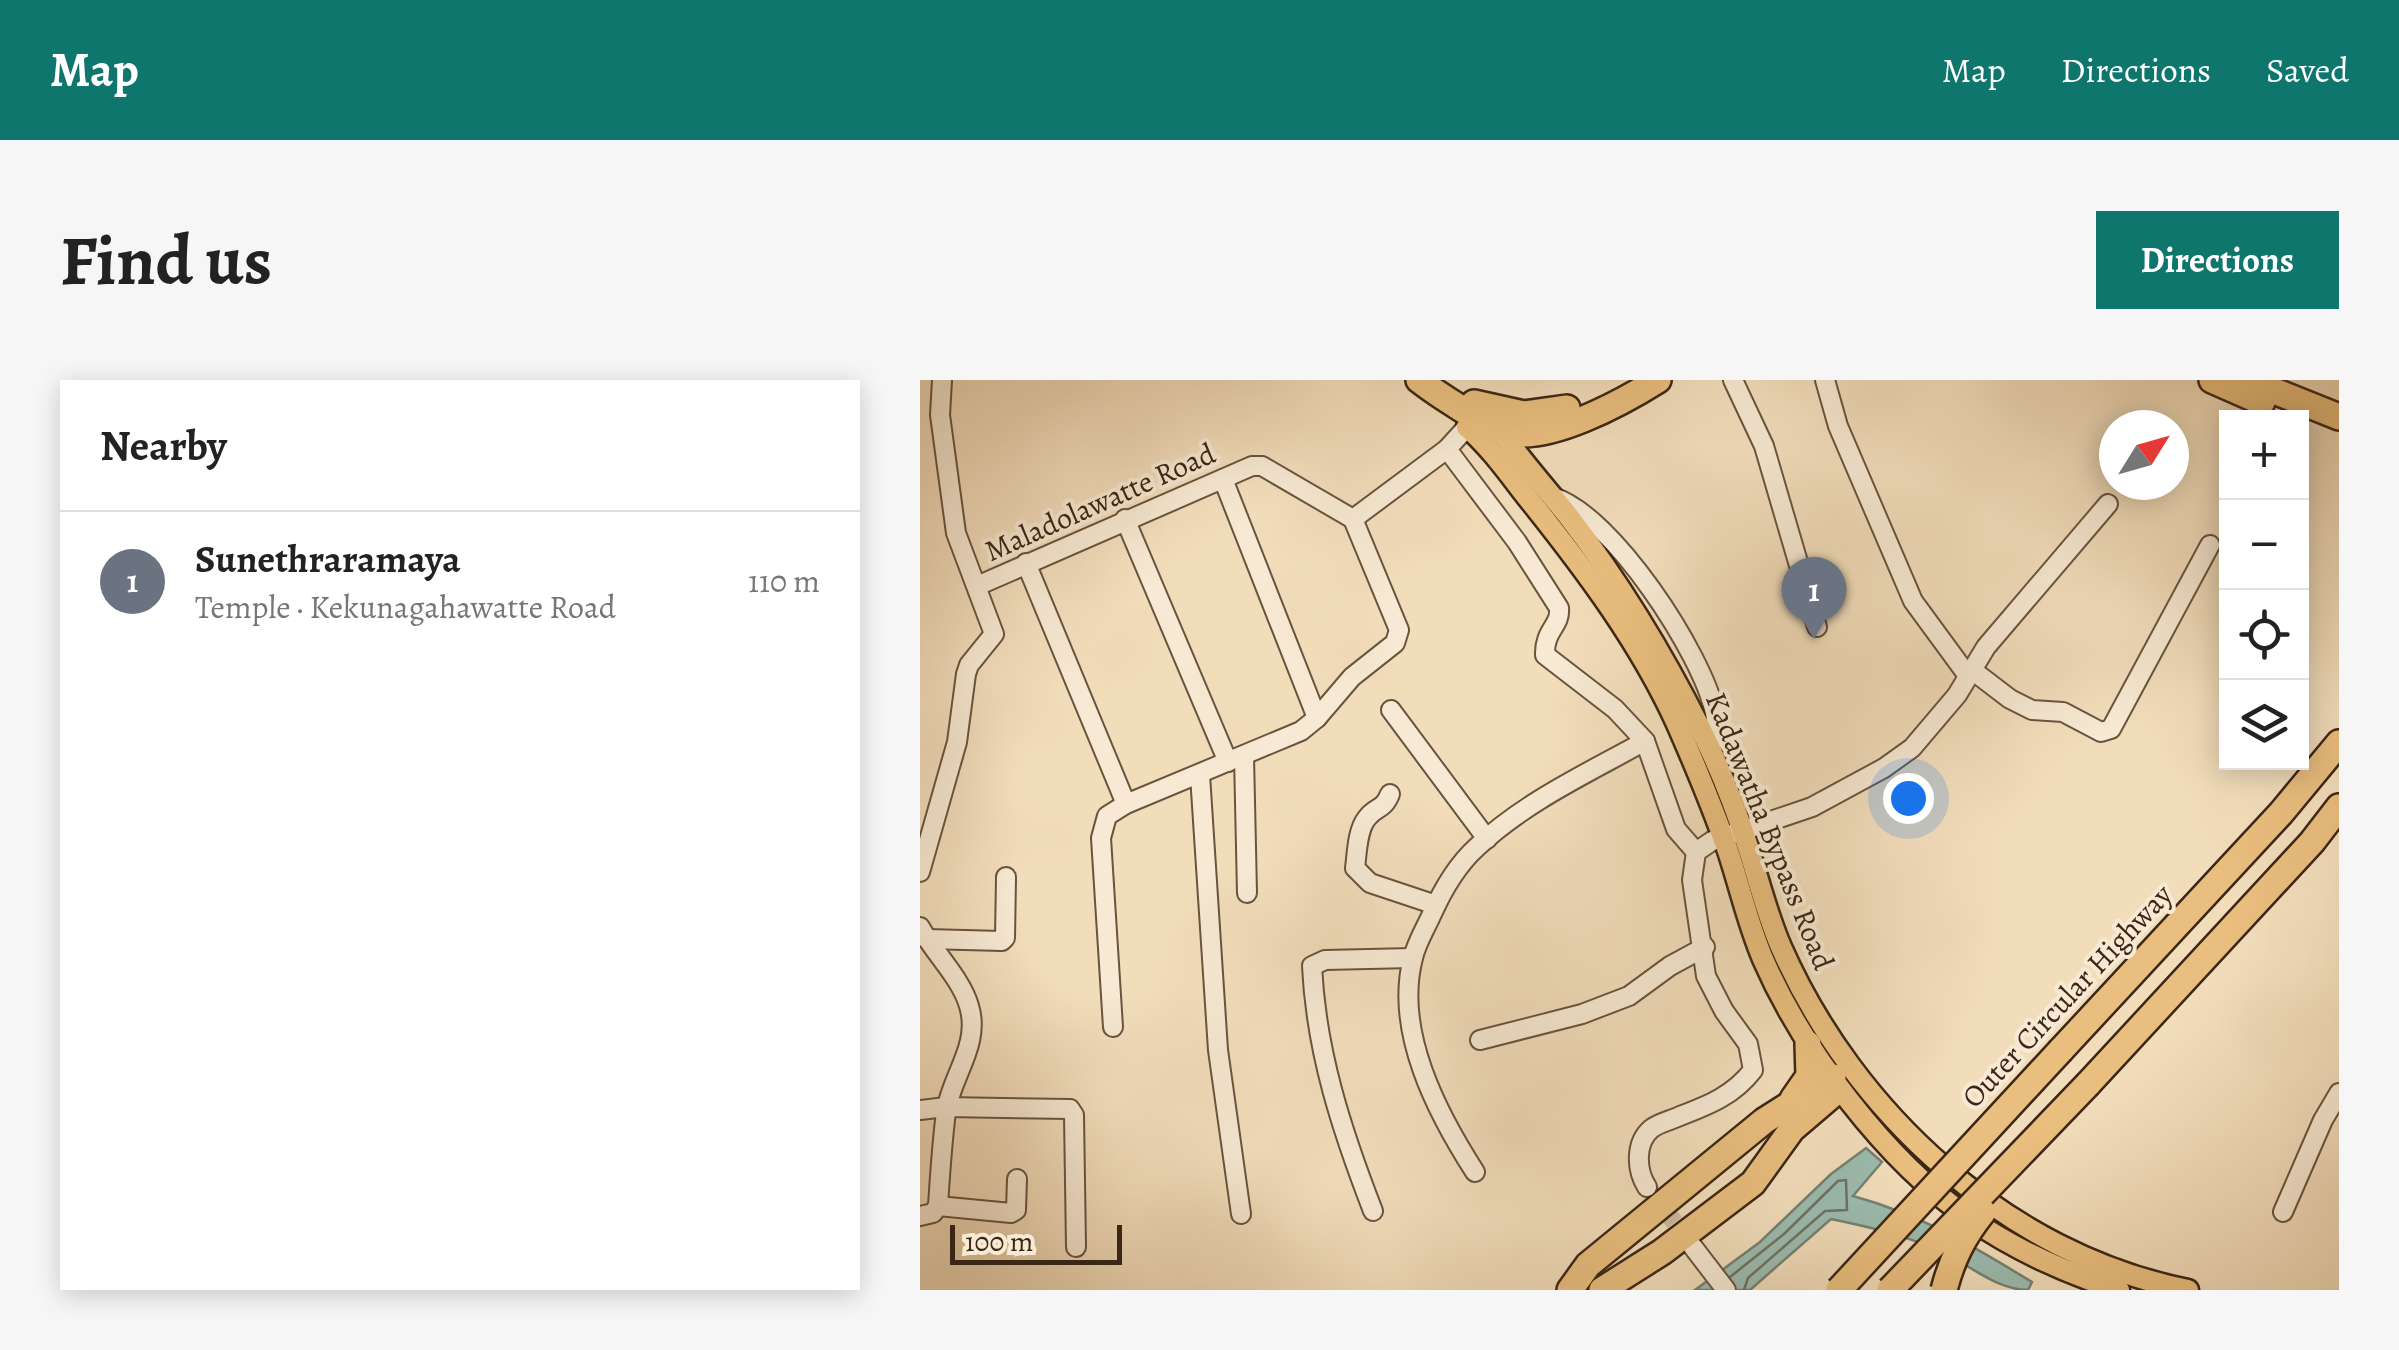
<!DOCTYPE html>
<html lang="en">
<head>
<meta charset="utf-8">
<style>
	:root { --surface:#fff; --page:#f6f6f6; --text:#222; --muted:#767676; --line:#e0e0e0; --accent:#0f766e }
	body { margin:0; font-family:Alegreya,serif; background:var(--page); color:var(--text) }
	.controls { position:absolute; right:30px; top:30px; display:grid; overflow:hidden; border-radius:0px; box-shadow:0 5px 25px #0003 }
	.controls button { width:90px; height:90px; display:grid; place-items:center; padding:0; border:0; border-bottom:2px solid var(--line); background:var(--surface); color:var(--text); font:50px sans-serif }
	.compass { position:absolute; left:1179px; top:30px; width:90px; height:90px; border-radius:50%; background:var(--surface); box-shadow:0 5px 25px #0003; rotate:53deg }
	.scale { position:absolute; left:30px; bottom:25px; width:172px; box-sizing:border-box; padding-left:10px; border:5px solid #3b2715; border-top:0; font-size:28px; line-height:35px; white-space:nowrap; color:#3b2715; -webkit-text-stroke:8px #f7e9d3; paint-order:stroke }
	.you { position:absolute; left:988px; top:418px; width:35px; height:35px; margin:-25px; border:8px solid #fff; border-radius:50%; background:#1a73e8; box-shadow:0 0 0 15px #1a73e833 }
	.badge { display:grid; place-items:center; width:65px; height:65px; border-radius:50%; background:var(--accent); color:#fff; font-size:32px; font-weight:700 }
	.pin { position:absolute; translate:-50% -82px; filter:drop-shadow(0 2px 5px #0008) }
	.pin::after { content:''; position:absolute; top:52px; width:35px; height:30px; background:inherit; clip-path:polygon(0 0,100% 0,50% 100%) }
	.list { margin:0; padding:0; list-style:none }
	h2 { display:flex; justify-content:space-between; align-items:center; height:130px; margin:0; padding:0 40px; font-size:42px }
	h2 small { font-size:32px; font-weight:400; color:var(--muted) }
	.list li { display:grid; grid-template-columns:65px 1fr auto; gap:30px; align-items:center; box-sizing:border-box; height:140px; padding:0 40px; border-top:2px solid var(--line) }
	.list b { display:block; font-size:38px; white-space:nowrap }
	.list p { margin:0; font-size:32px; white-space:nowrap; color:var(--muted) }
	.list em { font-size:32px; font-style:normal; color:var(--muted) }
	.icon { flex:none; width:55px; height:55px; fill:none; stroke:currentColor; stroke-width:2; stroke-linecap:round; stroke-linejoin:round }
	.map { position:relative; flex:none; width:1419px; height:910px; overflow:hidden; border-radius:0px }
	header { display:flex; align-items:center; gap:60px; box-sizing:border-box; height:140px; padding:0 50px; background:var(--accent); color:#fff }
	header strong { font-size:48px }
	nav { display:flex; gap:55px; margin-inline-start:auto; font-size:35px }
	.intro { display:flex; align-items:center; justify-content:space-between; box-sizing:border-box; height:240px; padding:0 60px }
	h1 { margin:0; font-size:70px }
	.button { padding:25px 45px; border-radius:0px; background:var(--accent); color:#fff; font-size:35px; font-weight:700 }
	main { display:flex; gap:60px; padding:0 60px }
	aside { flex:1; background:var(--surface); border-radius:0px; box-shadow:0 5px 25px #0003 }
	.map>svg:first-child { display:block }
</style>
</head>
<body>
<header>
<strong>Map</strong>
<nav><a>Map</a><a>Directions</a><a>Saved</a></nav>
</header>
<div class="intro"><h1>Find us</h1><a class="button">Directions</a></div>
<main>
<aside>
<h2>Nearby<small></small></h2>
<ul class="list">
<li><span class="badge" style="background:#6b7280">1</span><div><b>Sunethraramaya</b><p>Temple · Kekunagahawatte Road</p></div><em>110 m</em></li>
</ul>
</aside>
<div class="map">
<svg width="1419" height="910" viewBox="0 0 1419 910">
	<rect width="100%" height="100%" fill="#f2ddbb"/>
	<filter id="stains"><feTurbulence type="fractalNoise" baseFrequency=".002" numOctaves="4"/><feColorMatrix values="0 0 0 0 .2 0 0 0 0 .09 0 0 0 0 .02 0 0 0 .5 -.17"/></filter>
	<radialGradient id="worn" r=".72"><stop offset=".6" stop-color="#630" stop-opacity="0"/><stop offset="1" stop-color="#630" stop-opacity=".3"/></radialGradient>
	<path fill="#9bbcb0" stroke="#758072" stroke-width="2.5" d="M 946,768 L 962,782 L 933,816 C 1002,835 1051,865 1112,902 L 1108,910 C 1077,910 1051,886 1024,873 C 988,856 950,847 911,839 L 830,910 L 775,910 L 840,862 L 911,794 Z"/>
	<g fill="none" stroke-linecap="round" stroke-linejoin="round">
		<path stroke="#6b7262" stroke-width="2.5" d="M 810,897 L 864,854 L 918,801 L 926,800 L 927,830 L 905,831 L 828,898 L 824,910"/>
		<path stroke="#cdb99a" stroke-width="18" stroke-dasharray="18 9" stroke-linecap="butt" d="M 727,807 L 770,862"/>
		<g stroke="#69543e" stroke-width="22">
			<g id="minor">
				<path d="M 813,0 L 844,66 L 897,247"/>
				<path d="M 905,0 L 918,46 L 993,221 L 1048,296"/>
				<path d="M 547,47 L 527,69 L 597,162 L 639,228 C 641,246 624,250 625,275 L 695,329 L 725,361 L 756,449 L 776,472"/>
				<path d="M 303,99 L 397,338"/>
				<path d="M 633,117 C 692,135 782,273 795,333 C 798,346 793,358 791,371"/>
				<path d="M 205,139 L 308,382"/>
				<path d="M 106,183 L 206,424"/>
				<path d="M 57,206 L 332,86 L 342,86 L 433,139 L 527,69"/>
				<path d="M 1052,290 L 1090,319 L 1112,330 L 1143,332 L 1181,352 L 1191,349 L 1290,165"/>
				<path d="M 471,330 L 567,459"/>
				<path d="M 324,376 L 327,513"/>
				<path d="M 280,395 L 298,670 L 321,834"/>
				<path d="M 470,414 C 463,431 456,426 447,438 C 437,450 437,474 435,488 L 450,503 L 516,525"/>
				<path d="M 776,472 L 792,461 L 892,427 L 964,388 L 992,368 L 1037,315 L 1066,267 L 1188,124"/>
				<path d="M 0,492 L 37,362 L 46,294 L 49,285 L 74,254 L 36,153 L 20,35 L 22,0"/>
				<path d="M 0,547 C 14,573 41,598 49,626 C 61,665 31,696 26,732 C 22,763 20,794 18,826 L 13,833 L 0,836"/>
				<path d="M 7,559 L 82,561 L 85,558 L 86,497"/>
				<path d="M 193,647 L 181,458 L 187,436 L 206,424 L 381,351 L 397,338 L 432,297 L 475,263 L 479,250 L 433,139"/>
				<path d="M 560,660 L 662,634 L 709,616 L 750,586 L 785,567"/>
				<path d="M 0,730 L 26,727 L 150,729 L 154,735 L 156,867"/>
				<path d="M 555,792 C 517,733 474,651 493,578 C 496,564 505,549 511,536 C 522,511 537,485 557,467 C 606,421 668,393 725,361"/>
				<path d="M 727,807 C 716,790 715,763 731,749 C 738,743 752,740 760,736 C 789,725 814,715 833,690 L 828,664 L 804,631 L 786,596 L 772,500 L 776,472"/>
				<path d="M 18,826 L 91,833 L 96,830 L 97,799"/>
				<path d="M 453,831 C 422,751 396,672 392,586 L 405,580 L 492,578"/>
				<path d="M 1363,832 L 1403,740 L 1419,713"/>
				<path d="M 773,867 L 806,910"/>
			</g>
		</g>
		<g stroke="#3b2715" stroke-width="25">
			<g id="major">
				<path d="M 547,47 C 572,69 591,97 611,122 C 666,191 720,263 757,344 C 775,385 793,428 808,471 C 820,507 828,544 843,579 C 883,671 966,781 1049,838 C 1095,870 1146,893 1199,910"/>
				<path d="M 578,48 C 600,79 625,107 649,137 C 699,202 743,274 780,348 C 799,386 815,426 828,467 C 839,501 847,535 861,567 C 934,733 1087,874 1268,910"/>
			</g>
		</g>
		<g stroke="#3b2715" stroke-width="30">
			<g id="highway">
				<path d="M 499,0 C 517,14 566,46 586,52 C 627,64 703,22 738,0"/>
				<path d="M 1292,0 L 1342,22"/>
				<path d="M 1327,0 L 1419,37"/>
				<path d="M 554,23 L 604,34 L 647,28"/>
				<path d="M 1141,670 L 1361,433 L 1419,363"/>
				<path d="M 1168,704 L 1392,462 L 1419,427"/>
				<path d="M 873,719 L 889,696 L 888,664"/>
				<path d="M 650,910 L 668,885 L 844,741 L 913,697"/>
				<path d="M 682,910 L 742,872 L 833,803 L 872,749 L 913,714"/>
			</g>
		</g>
		<use href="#minor" stroke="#f7e9d3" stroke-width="18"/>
		<use href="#major" stroke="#e9be7e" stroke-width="20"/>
		<use href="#highway" stroke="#e9be7e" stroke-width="25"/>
		<g stroke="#3b2715" stroke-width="30" stroke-linecap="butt">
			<g id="highway-bridge">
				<path d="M 919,910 L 1141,670"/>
				<path d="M 970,910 L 1168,704"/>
				<path d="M 1024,910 C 1032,879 1043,857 1063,832"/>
			</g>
		</g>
		<use href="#highway-bridge" stroke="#e9be7e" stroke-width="25"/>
	</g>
	<g text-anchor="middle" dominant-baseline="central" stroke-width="8" stroke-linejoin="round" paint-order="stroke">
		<g font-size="30" fill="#3b2715" stroke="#f7e9d3">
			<text transform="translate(180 122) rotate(-24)">Maladolawatte Road</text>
			<text transform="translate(850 451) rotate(68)">Kadawatha Bypass Road</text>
			<text transform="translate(1147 616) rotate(-47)">Outer Circular Highway</text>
		</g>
	</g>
	<rect width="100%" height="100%" filter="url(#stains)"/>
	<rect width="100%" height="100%" fill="url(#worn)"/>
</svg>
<div class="controls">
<button>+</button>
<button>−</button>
<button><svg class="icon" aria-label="locate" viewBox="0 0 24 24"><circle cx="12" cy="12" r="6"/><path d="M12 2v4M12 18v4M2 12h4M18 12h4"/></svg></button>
<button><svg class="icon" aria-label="layers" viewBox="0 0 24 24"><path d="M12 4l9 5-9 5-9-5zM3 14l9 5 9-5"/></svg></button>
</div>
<svg class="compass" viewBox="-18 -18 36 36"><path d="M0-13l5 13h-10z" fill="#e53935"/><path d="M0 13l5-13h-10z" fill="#767676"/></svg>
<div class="scale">100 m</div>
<div class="you"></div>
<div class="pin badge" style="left:894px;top:259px;background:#6b7280">1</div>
</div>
</main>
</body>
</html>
